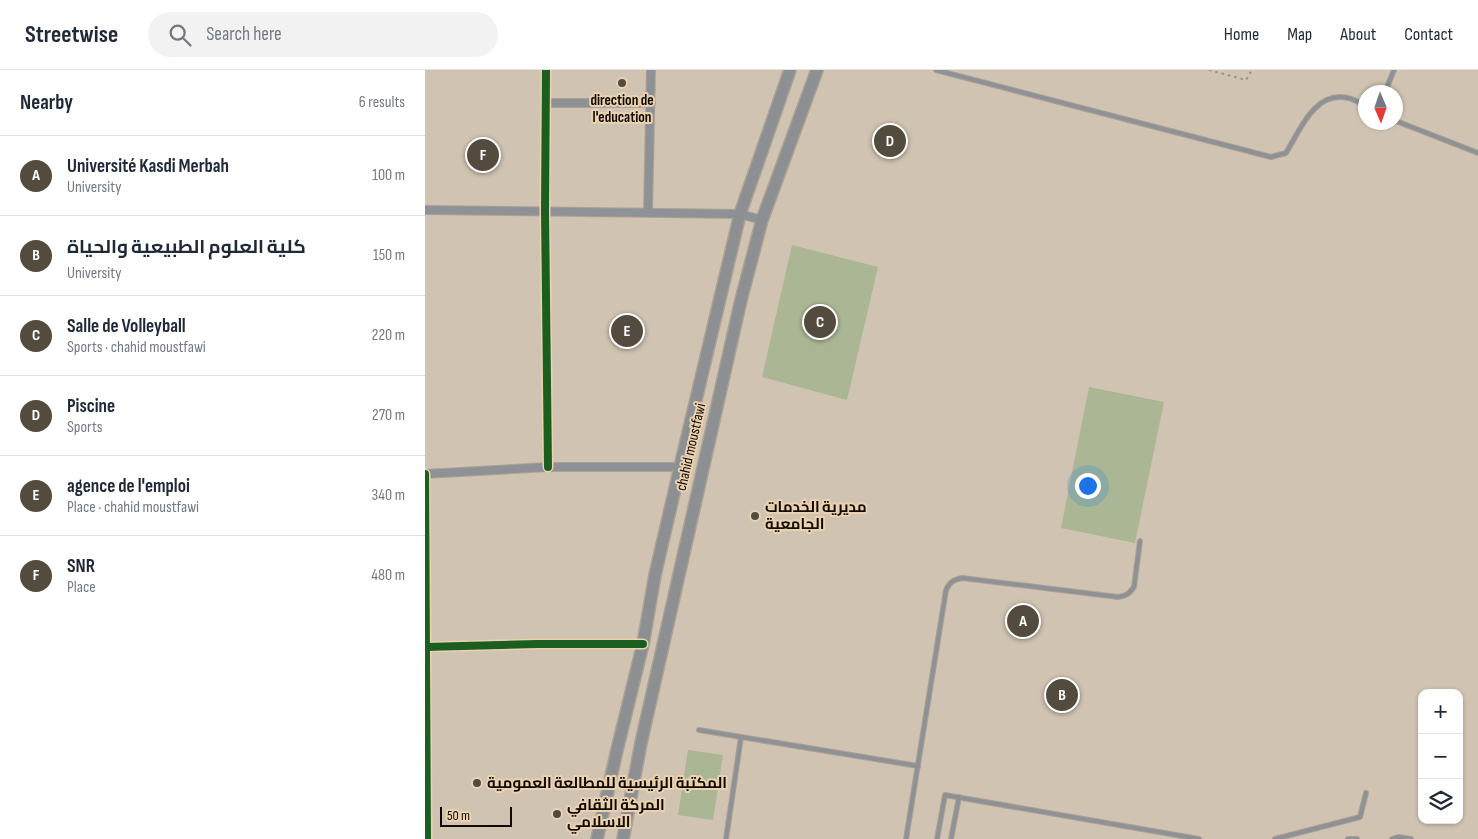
<!DOCTYPE html>
<html lang="en">
<head>
<meta charset="utf-8">
<style>
	:root { --surface:#fff; --page:#f2f2f3; --text:#1f2937; --muted:#747a83; --line:#e0e1e3; --accent:#544b3f }
	body { margin:0; font-family:"Sofia Sans Condensed",Cairo,sans-serif; background:var(--page); color:var(--text) }
	.controls { position:absolute; right:15px; bottom:15px; display:grid; overflow:hidden; border-radius:10px; box-shadow:0 1px 4px #0004 }
	.controls button { width:45px; height:45px; display:grid; place-items:center; padding:0; border:0; border-bottom:1px solid var(--line); background:var(--surface); color:var(--text); font:25px sans-serif }
	.compass { position:absolute; left:933px; top:15px; width:45px; height:45px; border-radius:50%; background:var(--surface); box-shadow:0 1px 4px #0004; rotate:178deg }
	.scale { position:absolute; left:15px; bottom:12px; width:72px; box-sizing:border-box; padding-left:5px; border:2px solid #120a02; border-top:0; font-size:14px; line-height:18px; white-space:nowrap; color:#120a02; -webkit-text-stroke:4px #ead2b1; paint-order:stroke }
	.you { position:absolute; left:662px; top:415px; width:18px; height:18px; margin:-12px; border:4px solid #fff; border-radius:50%; background:#1a73e8; box-shadow:0 0 0 8px #1a73e833 }
	.badge { display:grid; place-items:center; width:32px; height:32px; border-radius:50%; background:var(--accent); color:#fff; font-size:16px; font-weight:700 }
	.pin { position:absolute; translate:-50% -50%; border:2px solid #fff; box-shadow:0 1px 5px #0006 }
	.list { margin:0; padding:0; list-style:none }
	h2 { display:flex; justify-content:space-between; align-items:center; height:65px; margin:0; padding:0 20px; font-size:21px }
	h2 small { font-size:16px; font-weight:400; color:var(--muted) }
	.list li { display:grid; grid-template-columns:32px 1fr auto; gap:15px; align-items:center; box-sizing:border-box; height:80px; padding:0 20px; border-top:1px solid var(--line) }
	.list b { display:block; font-size:19px; white-space:nowrap }
	.list p { margin:0; font-size:16px; white-space:nowrap; color:var(--muted) }
	.list em { font-size:16px; font-style:normal; color:var(--muted) }
	.icon { flex:none; width:28px; height:28px; fill:none; stroke:currentColor; stroke-width:2; stroke-linecap:round; stroke-linejoin:round }
	.map { position:relative; flex:none; width:1053px; height:769px; overflow:hidden }
	header { display:flex; align-items:center; gap:30px; box-sizing:border-box; height:70px; padding:0 25px; background:var(--surface); border-bottom:1px solid var(--line) }
	header strong { font-size:24px }
	nav { display:flex; gap:28px; margin-inline-start:auto; font-size:18px }
	.search { width:350px; height:45px; background:var(--page); display:flex; align-items:center; gap:12px; box-sizing:border-box; padding:0 18px; border-radius:28px; color:var(--muted); font-size:19px }
	main { display:flex }
	aside { flex:1; background:var(--surface) }
	.map>svg:first-child { display:block }
</style>
</head>
<body>
<header>
<strong>Streetwise</strong>
<div class="search"><svg class="icon" aria-label="search" viewBox="0 0 24 24"><circle cx="10" cy="10" r="6"/><path d="M15 15l6 6"/></svg>Search here</div>
<nav><a>Home</a><a>Map</a><a>About</a><a>Contact</a></nav>
</header>
<main>
<aside>
<h2>Nearby<small>6 results</small></h2>
<ul class="list">
<li><span class="badge">A</span><div><b>Université Kasdi Merbah</b><p>University</p></div><em>100 m</em></li>
<li><span class="badge">B</span><div><b>كلية العلوم الطبيعية والحياة</b><p>University</p></div><em>150 m</em></li>
<li><span class="badge">C</span><div><b>Salle de Volleyball</b><p>Sports · chahid moustfawi</p></div><em>220 m</em></li>
<li><span class="badge">D</span><div><b>Piscine</b><p>Sports</p></div><em>270 m</em></li>
<li><span class="badge">E</span><div><b>agence de l'emploi</b><p>Place · chahid moustfawi</p></div><em>340 m</em></li>
<li><span class="badge">F</span><div><b>SNR</b><p>Place</p></div><em>480 m</em></li>
</ul>
</aside>
<div class="map">
<svg width="1053" height="769" viewBox="0 0 1053 769">
	<rect width="100%" height="100%" fill="#d0c3b1"/>
	<g fill="#abb794">
		<path d="M 367,175 L 453,197 L 422,330 L 337,307 Z"/>
		<path d="M 664,317 L 739,332 L 710,473 L 636,458 Z"/>
		<path d="M 263,680 L 298,685 L 288,750 L 253,745 Z"/>
	</g>
	<g fill="none" stroke-linecap="round" stroke-linejoin="round">
		<g stroke="#aba194" stroke-width="6">
			<g id="lane">
				<path d="M 511,0 L 846,87 L 861,83 C 875,60 890,20 923,28 C 929,29 935,33 941,36"/>
				<path d="M 960,22 L 969,0"/>
				<path d="M 971,51 L 1053,83"/>
				<path d="M 274,660 L 493,696"/>
				<path d="M 301,769 L 316,667"/>
				<path d="M 481,769 L 521,520 C 525,512 528,510 537,508 L 693,527 C 701,526 704,524 709,517 L 715,471"/>
				<path d="M 512,769 L 520,725 L 774,769"/>
				<path d="M 526,769 L 534,727"/>
				<path d="M 850,769 L 935,747 L 941,723"/>
				<path d="M 923,769 L 932,769"/>
				<path d="M 967,769 L 973,767 L 986,769"/>
			</g>
		</g>
		<g stroke="#aba194" stroke-width="10">
			<g id="street">
				<path d="M 121,0 L 120,141 L 123,397"/>
				<path d="M 121,33 L 226,33"/>
				<path d="M 0,140 L 315,144 L 337,150"/>
				<path d="M 223,142 L 226,0"/>
				<path d="M 0,404 L 2,769"/>
				<path d="M 0,404 L 123,397 L 255,397"/>
				<path d="M 0,577 L 112,574 L 218,574"/>
			</g>
		</g>
		<g stroke="#aba194" stroke-width="14">
			<g id="secondary">
				<path d="M 172,769 L 192,680 L 218,574 L 230,505 L 255,397 L 315,144 L 365,0"/>
				<path d="M 198,769 L 216,673 L 316,230 L 337,150 L 392,0"/>
			</g>
		</g>
		<path stroke="#94918d" stroke-width="2" stroke-dasharray="2.5 4" stroke-linecap="butt" d="M 784,0 L 821,10 L 827,0"/>
		<use href="#lane" stroke="#8e9297" stroke-width="4"/>
		<use href="#street" stroke="#8e9297" stroke-width="8"/>
		<use href="#secondary" stroke="#8d9092" stroke-width="11"/>
		<g stroke="#ead2b1" stroke-width="11">
			<g id="cycleway">
				<path d="M 121,0 L 120,141 L 123,397"/>
				<path d="M 0,404 L 2,769"/>
				<path d="M 0,577 L 112,574 L 218,574"/>
			</g>
		</g>
		<use href="#cycleway" stroke="#1b5e20" stroke-width="8"/>
	</g>
	<g fill="#544b3f" stroke="#ead2b1" stroke-width="2">
		<circle cx="197" cy="13" r="5"/>
		<circle cx="330" cy="446" r="5"/>
		<circle cx="52" cy="713" r="5"/>
		<circle cx="132" cy="744" r="5"/>
	</g>
	<g text-anchor="middle" dominant-baseline="central" stroke-width="4" stroke-linejoin="round" paint-order="stroke">
		<g font-size="15" font-weight="bold" fill="#120a02" stroke="#ead2b1" text-anchor="start">
			<text x="197" y="30" text-anchor="middle">direction de<tspan x="197" dy="17">l'education</tspan></text>
			<text x="340" y="437">مديرية الخدمات<tspan x="340" dy="17">الجامعية</tspan></text>
			<text x="62" y="713">المكتبة الرئيسية للمطالعة العمومية</text>
			<text x="142" y="735">المركة الثقافي<tspan x="142" dy="17">الاسلامي</tspan></text>
		</g>
		<g font-size="15" fill="#120a02" stroke="#ead2b1">
			<text transform="translate(266 377) rotate(-77)">chahid moustfawi</text>
		</g>
	</g>
</svg>
<div class="controls">
<button>+</button>
<button>−</button>
<button><svg class="icon" aria-label="layers" viewBox="0 0 24 24"><path d="M12 4l9 5-9 5-9-5zM3 14l9 5 9-5"/></svg></button>
</div>
<svg class="compass" viewBox="-18 -18 36 36"><path d="M0-13l5 13h-10z" fill="#e53935"/><path d="M0 13l5-13h-10z" fill="#747a83"/></svg>
<div class="scale">50 m</div>
<div class="you"></div>
<div class="pin badge" style="left:598px;top:551px">A</div>
<div class="pin badge" style="left:637px;top:625px">B</div>
<div class="pin badge" style="left:395px;top:252px">C</div>
<div class="pin badge" style="left:465px;top:71px">D</div>
<div class="pin badge" style="left:202px;top:261px">E</div>
<div class="pin badge" style="left:58px;top:85px">F</div>
</div>
</main>
</body>
</html>
